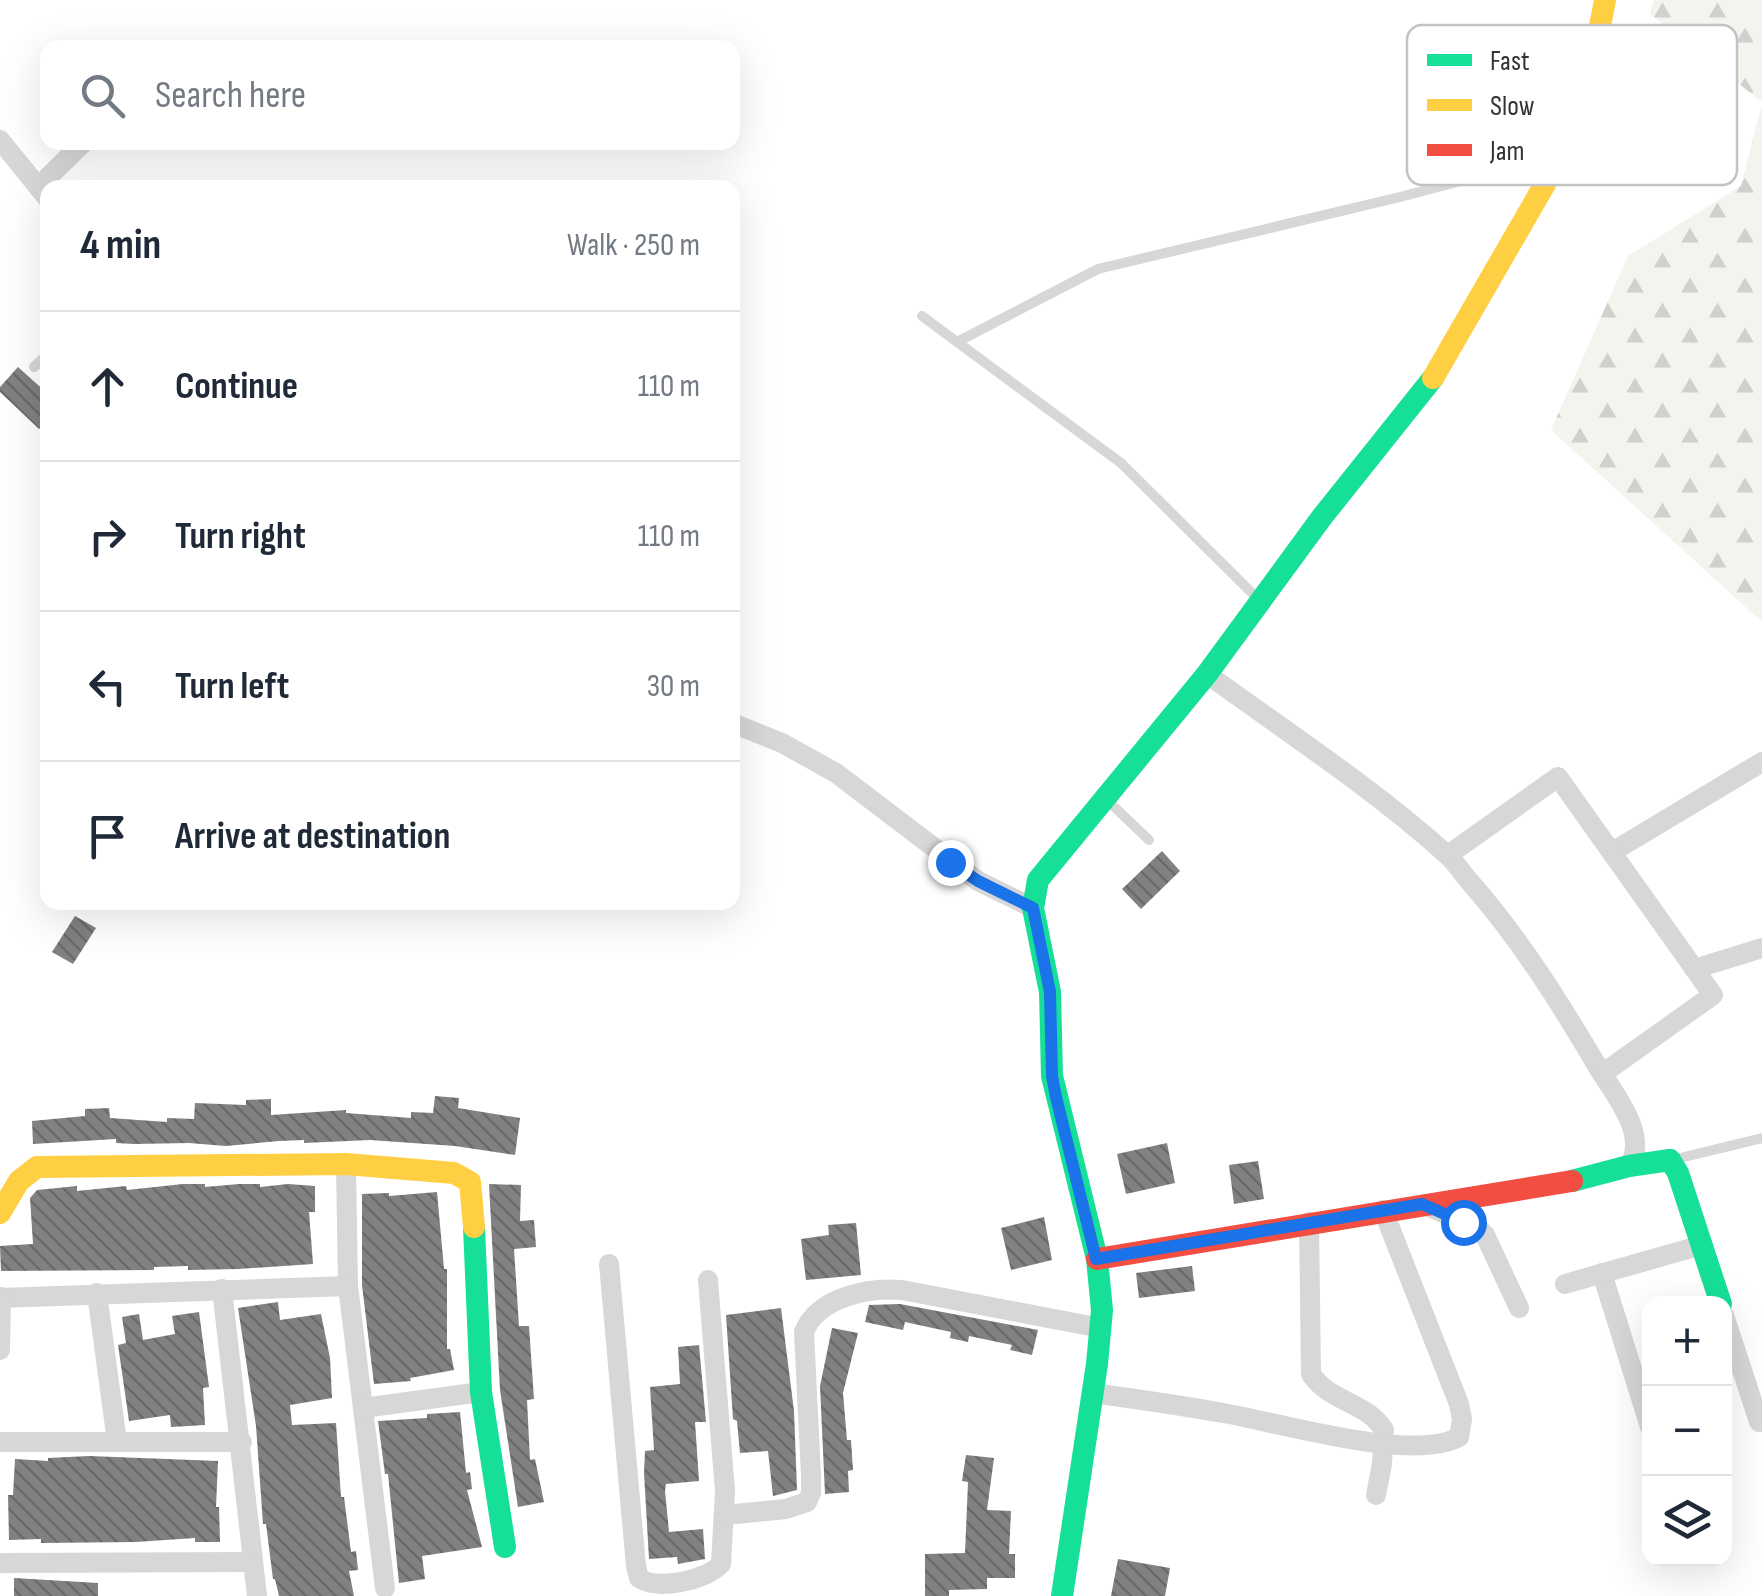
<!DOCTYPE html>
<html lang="en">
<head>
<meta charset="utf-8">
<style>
	:root { --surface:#fff; --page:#f6f6f7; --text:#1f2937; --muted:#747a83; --line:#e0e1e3 }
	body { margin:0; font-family:"Sofia Sans Condensed",sans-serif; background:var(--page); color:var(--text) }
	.controls { position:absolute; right:30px; bottom:30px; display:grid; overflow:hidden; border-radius:20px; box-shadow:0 10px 40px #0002 }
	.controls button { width:90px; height:90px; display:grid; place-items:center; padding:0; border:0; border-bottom:2px solid var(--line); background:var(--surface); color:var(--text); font:50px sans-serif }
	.stop { position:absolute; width:30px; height:30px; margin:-22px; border:8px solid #1a73e8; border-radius:50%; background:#fff }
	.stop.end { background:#1a73e8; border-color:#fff; box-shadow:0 2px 10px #0008 }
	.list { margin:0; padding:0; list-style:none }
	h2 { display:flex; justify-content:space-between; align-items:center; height:130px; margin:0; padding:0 40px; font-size:42px }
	h2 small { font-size:32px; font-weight:400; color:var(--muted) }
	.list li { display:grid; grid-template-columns:65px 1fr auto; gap:30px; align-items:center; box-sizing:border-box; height:150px; padding:0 40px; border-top:2px solid var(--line) }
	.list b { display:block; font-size:38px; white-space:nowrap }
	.list em { font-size:32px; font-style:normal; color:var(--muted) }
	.icon { flex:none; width:55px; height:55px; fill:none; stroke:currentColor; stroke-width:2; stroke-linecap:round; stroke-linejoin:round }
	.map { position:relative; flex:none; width:1762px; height:1596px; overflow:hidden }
	.search { position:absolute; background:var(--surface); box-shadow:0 10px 40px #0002; left:40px; top:40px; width:700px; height:110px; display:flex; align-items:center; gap:25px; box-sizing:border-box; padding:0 35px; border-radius:20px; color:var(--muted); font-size:38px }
	.panel { position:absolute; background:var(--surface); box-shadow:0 10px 40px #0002; left:40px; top:180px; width:700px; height:730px; border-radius:20px }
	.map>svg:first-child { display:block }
</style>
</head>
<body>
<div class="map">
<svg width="1762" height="1596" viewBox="0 0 1762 1596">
	<defs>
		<pattern id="forest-firs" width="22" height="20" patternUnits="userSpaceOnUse" patternTransform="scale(2.5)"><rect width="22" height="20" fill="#f1f5ed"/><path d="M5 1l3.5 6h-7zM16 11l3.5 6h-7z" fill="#cfd2cc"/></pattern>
		<pattern id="building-back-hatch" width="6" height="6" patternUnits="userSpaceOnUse" patternTransform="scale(2.5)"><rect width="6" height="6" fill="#818181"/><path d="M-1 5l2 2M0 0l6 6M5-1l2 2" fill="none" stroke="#6a6a6a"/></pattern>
	</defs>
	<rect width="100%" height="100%" fill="#fff"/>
	<g fill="url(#forest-firs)">
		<path d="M 1654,0 L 1762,0 L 1762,102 L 1650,14 Z"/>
		<path d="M 1762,104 L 1762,622 L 1551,430 L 1628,256 L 1741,186 Z"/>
	</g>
	<g fill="url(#building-back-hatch)">
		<path d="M 18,367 L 48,394 L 48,420 L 39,429 L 0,392 L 0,387 Z"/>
		<path d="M 1162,851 L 1180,871 L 1141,909 L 1122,889 Z"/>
		<path d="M 75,916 L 96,928 L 73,964 L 52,952 Z"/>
		<path d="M 435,1096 L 459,1098 L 458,1108 L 520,1118 L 515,1155 L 455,1146 L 370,1140 L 304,1143 L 304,1140 L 279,1141 L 226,1146 L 189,1143 L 134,1144 L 116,1143 L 116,1139 L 33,1144 L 32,1121 L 85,1116 L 85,1109 L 109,1108 L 110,1118 L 167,1122 L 167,1118 L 194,1119 L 195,1103 L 246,1105 L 246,1100 L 271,1099 L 271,1115 L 346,1110 L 346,1113 L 411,1118 L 411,1112 L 433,1113 Z"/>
		<path d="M 1167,1143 L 1175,1183 L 1126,1194 L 1117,1154 Z"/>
		<path d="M 1258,1161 L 1264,1199 L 1234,1204 L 1229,1165 Z"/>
		<path d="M 183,1184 L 205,1184 L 205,1187 L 239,1184 L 260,1184 L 260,1187 L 288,1184 L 315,1186 L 315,1212 L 309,1212 L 313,1264 L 239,1269 L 188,1270 L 188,1266 L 154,1267 L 154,1270 L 1,1271 L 0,1246 L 33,1244 L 30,1198 L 37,1190 L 77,1186 L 77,1191 L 126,1186 L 127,1190 Z"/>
		<path d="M 489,1184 L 521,1185 L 520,1221 L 534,1220 L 536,1247 L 514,1249 L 519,1326 L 529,1326 L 534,1399 L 527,1400 L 530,1460 L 535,1459 L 544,1502 L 518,1507 L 500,1390 Z"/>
		<path d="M 437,1192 L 444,1269 L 447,1269 L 447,1349 L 450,1349 L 454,1370 L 410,1378 L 411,1381 L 374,1384 L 362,1285 L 362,1194 L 389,1193 L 389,1196 Z"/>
		<path d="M 1044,1217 L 1052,1260 L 1011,1270 L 1001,1228 Z"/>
		<path d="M 856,1223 L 861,1275 L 806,1280 L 801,1239 L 829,1235 L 828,1225 Z"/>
		<path d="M 1192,1266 L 1195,1291 L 1139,1298 L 1136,1273 Z"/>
		<path d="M 278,1302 L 280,1320 L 321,1314 L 330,1358 L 332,1398 L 290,1405 L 292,1425 L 336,1423 L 341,1497 L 344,1497 L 351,1552 L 356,1551 L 358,1570 L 349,1571 L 354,1596 L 279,1596 L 275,1579 L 273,1579 L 266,1524 L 263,1524 L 256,1426 L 238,1308 Z"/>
		<path d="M 900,1304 L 1038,1330 L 1032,1355 L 1010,1350 L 1012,1345 L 969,1336 L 968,1342 L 950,1338 L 951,1332 L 905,1322 L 903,1330 L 865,1322 L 869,1305 Z"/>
		<path d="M 781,1308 L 794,1411 L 797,1490 L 773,1496 L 768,1451 L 740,1453 L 737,1421 L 733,1419 L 726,1315 Z"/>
		<path d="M 199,1312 L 209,1387 L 203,1388 L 205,1425 L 171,1427 L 170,1415 L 129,1421 L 118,1345 L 126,1343 L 122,1317 L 139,1314 L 143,1340 L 175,1334 L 172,1316 Z"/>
		<path d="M 832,1328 L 858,1333 L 843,1393 L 847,1440 L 851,1440 L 853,1470 L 848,1471 L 849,1492 L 825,1494 L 820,1386 Z"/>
		<path d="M 699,1345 L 706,1422 L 695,1422 L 699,1481 L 666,1484 L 665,1491 L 669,1532 L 703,1529 L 705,1559 L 678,1564 L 677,1557 L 649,1559 L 644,1473 L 645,1451 L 654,1450 L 650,1387 L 680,1384 L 678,1347 Z"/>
		<path d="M 460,1412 L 466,1473 L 470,1472 L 472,1489 L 467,1490 L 482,1547 L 422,1556 L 425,1579 L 399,1583 L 388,1474 L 385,1474 L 378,1421 L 427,1418 L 427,1414 Z"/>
		<path d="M 966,1455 L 994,1458 L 987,1510 L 1011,1511 L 1009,1554 L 1015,1554 L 1015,1578 L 987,1578 L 987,1589 L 949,1590 L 949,1596 L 925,1596 L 925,1554 L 965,1553 L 968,1482 L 962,1481 Z"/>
		<path d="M 89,1456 L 218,1461 L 216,1507 L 219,1507 L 220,1542 L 195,1542 L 195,1538 L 136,1542 L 41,1543 L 41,1539 L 9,1540 L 8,1495 L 13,1495 L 15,1459 L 48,1461 L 48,1458 Z"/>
		<path d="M 1118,1559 L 1170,1568 L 1165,1596 L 1111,1596 Z"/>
		<path d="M 14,1578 L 98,1583 L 98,1596 L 14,1596 Z"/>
	</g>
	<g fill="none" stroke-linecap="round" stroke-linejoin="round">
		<g stroke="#d7d7d7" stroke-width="10">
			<path d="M 922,316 L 1121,463 L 1256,597"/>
			<path d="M 957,342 L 1098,269 L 1400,197 L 1544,159"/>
			<path d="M 34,367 L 48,354"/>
			<path d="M 1107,800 L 1149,840"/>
			<path d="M 1676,1159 L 1762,1138"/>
		</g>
		<g stroke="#d7d7d7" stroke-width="20">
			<path d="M 0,140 L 48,199"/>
			<path d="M 38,187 L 84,142"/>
			<path d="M 1207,674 C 1287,732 1371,787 1445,853 C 1455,861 1461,872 1470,882 C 1521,940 1560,1003 1599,1069 C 1615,1095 1649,1135 1629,1166"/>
			<path d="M 732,723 L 782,743 L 836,773 L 978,881 L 1033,908"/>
			<path d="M 1612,852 L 1762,762"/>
			<path d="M 1448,855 L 1558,777 L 1713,995 L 1602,1074"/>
			<path d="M 1694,969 L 1762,948"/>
			<path d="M 346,1164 L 348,1286 L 385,1588"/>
			<path d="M 1429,1207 L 1477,1227 L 1485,1235 L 1519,1308"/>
			<path d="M 1309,1222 L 1311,1374 C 1329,1402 1367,1402 1384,1430 L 1382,1464 L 1376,1495"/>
			<path d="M 609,1264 L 636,1566 L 639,1578 C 657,1591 707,1580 721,1564 L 725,1491 L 708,1280"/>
			<path d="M 1602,1273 L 1650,1427"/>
			<path d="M 1565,1284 L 1702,1245"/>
			<path d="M 222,1289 L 257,1596"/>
			<path d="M 97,1293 L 117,1442"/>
			<path d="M 0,1298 L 348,1286"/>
			<path d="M 1724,1315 L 1759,1422"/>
			<path d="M 0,1350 L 1,1297"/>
			<path d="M 1092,1393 C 1136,1399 1179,1405 1223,1413 C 1277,1422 1412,1463 1459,1437 L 1462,1419 L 1459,1404 L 1383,1210"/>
			<path d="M 363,1408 L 481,1392"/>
			<path d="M 0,1442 L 242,1442"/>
			<path d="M 725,1515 L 786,1509 L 807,1502 L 811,1493 L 811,1475 L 804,1332 C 818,1297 869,1287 902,1290 L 1101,1328"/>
			<path d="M 0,1563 L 252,1562"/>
		</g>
		<g stroke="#16e098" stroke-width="22">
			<path d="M 1572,1181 L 1629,1166 L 1670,1160 L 1678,1173 L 1721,1304"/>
			<path d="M 474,1227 L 481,1392 L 505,1547"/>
			<path d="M 1062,1596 L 1097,1364 L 1102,1310 L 1097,1259 L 1052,1076 L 1050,992 L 1033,908 L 1038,880 L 1207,674 L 1322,517 L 1433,378"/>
		</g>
		<g stroke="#ffcf43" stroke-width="22">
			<path d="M 1433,378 L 1545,184 L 1552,157 L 1595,52 L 1605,0"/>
			<path d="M 0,1213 L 19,1181 L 37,1167 L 346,1164 L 454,1173 L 470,1182 L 474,1227"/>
		</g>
		<path stroke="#f24e42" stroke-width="22" d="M 1097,1259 L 1572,1181"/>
	</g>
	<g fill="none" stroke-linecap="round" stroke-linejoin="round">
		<path stroke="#1a73e8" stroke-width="12" d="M 950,862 L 978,881 L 1033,908 L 1050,992 L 1052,1076 L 1056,1097 L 1096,1259 L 1422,1204 L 1463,1222"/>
	</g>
	<rect x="1407" y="25" width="330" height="160" rx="15" fill="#fff" stroke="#c2c2c2" stroke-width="2.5"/>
	<rect x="1427" y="54" width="45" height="12" fill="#16e098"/>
	<rect x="1427" y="99" width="45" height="12" fill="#ffcf43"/>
	<rect x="1427" y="144" width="45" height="12" fill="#f24e42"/>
	<g font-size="28" fill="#333">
		<text x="1490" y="70">Fast</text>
		<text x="1490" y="115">Slow</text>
		<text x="1490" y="160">Jam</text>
	</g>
</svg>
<div class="controls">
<button>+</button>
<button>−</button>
<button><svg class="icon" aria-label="layers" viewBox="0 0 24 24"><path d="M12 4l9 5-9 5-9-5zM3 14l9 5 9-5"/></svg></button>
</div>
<div class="stop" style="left:1463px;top:1222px"></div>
<div class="stop end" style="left:950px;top:862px"></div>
<div class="search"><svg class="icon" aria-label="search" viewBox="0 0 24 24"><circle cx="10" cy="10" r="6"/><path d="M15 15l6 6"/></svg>Search here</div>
<section class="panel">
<h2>4 min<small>Walk · 250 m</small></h2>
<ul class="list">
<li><svg class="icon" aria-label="ahead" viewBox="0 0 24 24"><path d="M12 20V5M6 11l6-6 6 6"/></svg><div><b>Continue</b></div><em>110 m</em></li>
<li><svg class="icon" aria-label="right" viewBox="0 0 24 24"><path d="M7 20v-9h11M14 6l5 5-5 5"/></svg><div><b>Turn right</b></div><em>110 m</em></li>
<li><svg class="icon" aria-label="left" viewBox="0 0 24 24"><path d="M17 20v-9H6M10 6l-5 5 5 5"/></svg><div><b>Turn left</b></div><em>30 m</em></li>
<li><svg class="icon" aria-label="arrive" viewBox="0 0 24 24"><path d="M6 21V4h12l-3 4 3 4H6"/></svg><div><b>Arrive at destination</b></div></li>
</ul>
</section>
</div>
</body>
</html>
